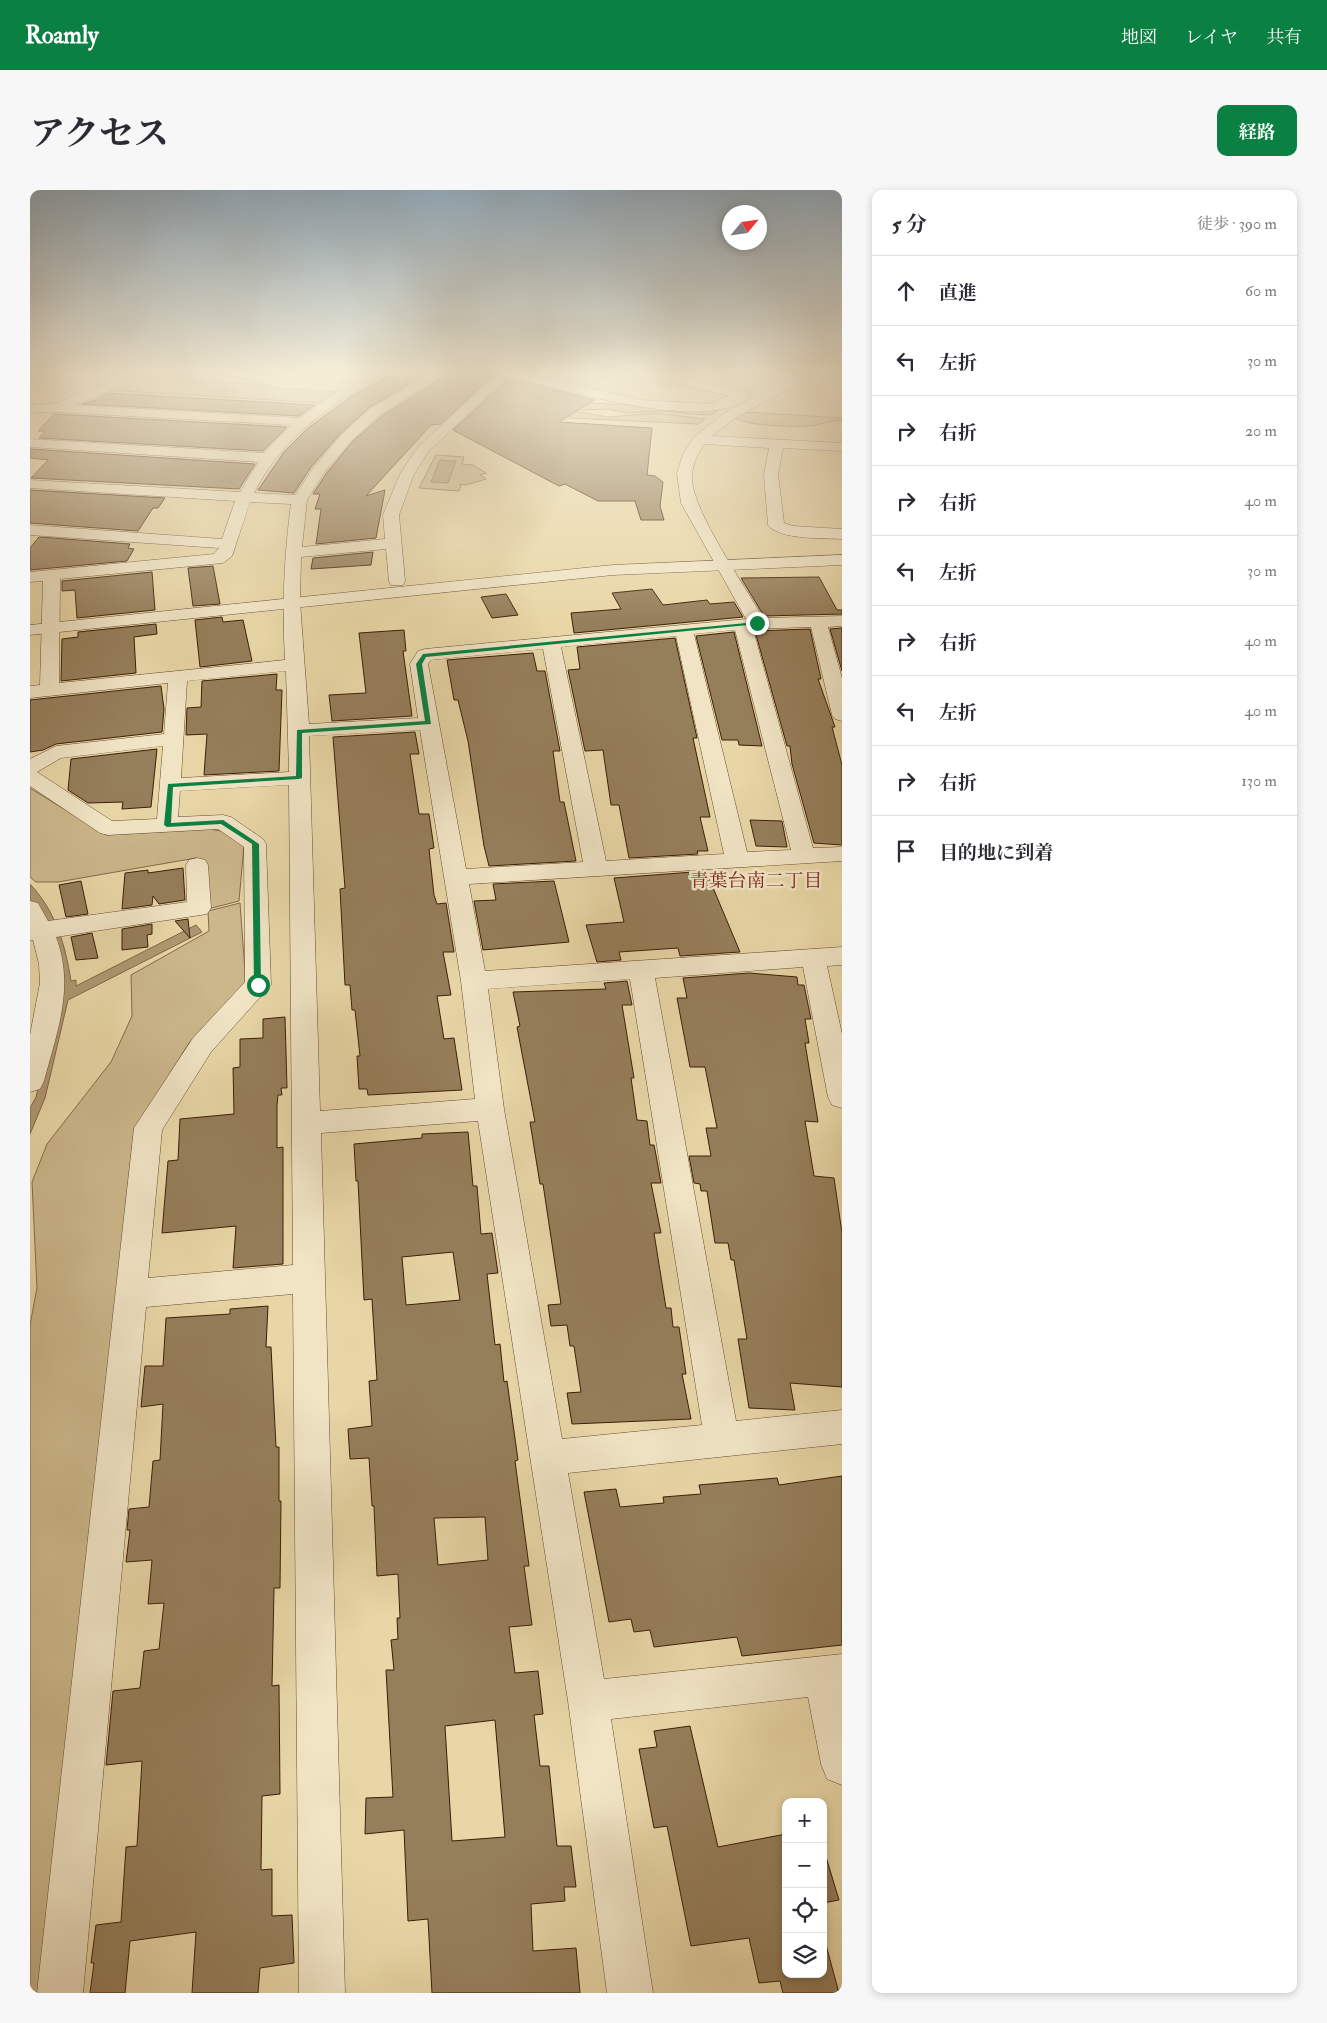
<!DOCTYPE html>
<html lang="ja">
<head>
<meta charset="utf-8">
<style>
	:root { --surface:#fff; --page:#f7f7f7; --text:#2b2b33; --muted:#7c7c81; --line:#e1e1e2; --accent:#0b8043 }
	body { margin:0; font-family:"IM FELL Double Pica","Noto Serif JP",serif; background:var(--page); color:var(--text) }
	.controls { position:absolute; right:15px; bottom:15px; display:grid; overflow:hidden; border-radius:10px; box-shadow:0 2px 8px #0003 }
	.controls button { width:45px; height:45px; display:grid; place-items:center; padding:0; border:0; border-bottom:1px solid var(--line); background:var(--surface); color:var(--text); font:25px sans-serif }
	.compass { position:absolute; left:692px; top:15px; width:45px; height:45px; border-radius:50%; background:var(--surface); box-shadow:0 2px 8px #0003; rotate:61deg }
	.stop { position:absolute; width:15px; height:15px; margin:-11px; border:4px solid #0b8043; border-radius:50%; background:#fff }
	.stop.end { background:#0b8043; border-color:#fff; box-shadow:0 1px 5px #0008 }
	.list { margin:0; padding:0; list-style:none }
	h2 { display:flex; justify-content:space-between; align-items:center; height:65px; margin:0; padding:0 20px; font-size:21px }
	h2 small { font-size:16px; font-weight:400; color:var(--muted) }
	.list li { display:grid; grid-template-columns:32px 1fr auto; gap:15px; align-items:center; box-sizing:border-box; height:70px; padding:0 20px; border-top:1px solid var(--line) }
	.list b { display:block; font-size:19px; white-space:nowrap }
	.list em { font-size:16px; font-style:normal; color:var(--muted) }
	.icon { flex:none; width:28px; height:28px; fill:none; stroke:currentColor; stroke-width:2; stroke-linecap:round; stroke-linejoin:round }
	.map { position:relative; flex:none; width:812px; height:1803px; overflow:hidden; border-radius:10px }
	header { display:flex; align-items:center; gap:30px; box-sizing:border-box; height:70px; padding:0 25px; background:var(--accent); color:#fff }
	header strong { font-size:24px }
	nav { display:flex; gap:28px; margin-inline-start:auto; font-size:18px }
	.intro { display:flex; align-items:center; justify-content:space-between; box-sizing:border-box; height:120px; padding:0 30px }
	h1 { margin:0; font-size:35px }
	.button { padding:12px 22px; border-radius:10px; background:var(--accent); color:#fff; font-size:18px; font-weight:700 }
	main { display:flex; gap:30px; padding:0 30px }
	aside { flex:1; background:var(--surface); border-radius:10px; box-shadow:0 2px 8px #0003 }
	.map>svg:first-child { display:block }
</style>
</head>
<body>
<header>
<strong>Roamly</strong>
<nav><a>地図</a><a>レイヤ</a><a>共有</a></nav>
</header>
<div class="intro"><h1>アクセス</h1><a class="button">経路</a></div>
<main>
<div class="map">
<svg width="812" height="1803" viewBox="0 0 812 1803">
	<rect width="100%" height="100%" fill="#e8d6a6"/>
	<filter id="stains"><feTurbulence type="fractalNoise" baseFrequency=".004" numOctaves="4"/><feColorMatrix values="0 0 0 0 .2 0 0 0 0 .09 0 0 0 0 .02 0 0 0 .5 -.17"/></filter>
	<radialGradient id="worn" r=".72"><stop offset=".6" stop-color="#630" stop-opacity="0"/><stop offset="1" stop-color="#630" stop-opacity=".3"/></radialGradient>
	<g fill="#cbb78b" stroke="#846a4a">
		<path d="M 99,187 L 307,199 L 310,202 L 292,213 L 75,200 Z"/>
		<path d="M 453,208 L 453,207 L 689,220 L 682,224 L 675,225 L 631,221 L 597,223 L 578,219 L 550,220 L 525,215 Z"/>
		<path d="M 542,221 L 578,227 L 626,223 L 675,229 L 668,234 L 541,228 L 539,227 Z"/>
		<path d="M 715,222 L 812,228 L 812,230 C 800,230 788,236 778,236 C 760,237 719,236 704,228 Z"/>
		<path d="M 406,265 L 434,267 L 432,274 L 443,275 L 456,283 L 450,285 L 456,289 L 436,295 L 430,294 L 431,296 L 429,301 L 389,298 Z"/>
		<path d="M 0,598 L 76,645 L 180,639 L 191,641 L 214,656 L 209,711 L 178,719 L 171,675 L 166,668 L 28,692 L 6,692 L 0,687 Z"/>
		<path d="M 210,713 L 216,795 L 159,853 L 104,941 L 9,1803 L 0,1803 L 0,1135 L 7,1098 L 2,992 L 17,954 L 81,872 L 102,826 L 101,785 L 179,741 L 178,721 Z"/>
	</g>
	<g fill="#ae9770" stroke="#806746">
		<path d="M 410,270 L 426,271 L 418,293 L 401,292 Z"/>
		<path d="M 0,694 C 26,722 35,754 41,791 L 46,790 L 46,796 L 166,735 L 172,742 L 38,810 L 15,908 L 0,944 L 0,918 L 6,907 L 30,805 L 0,712 Z"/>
	</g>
	<g fill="#957e5a" stroke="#3c1e08" fill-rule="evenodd">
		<path d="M 370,180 L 399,182 L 340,217 L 311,243 L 281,277 L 264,303 L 228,300 L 254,262 L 278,238 L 319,208 Z"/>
		<path d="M 438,180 L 463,185 L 411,234 L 401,235 L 336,306 L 355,300 L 346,348 L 286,354 L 291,319 L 285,319 L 290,304 L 283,304 L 296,284 L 323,251 L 352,226 L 416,186 L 426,187 Z"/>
		<path d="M 479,188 L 564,210 L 529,232 L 622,238 L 617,285 L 625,286 L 633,292 L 630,316 L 634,330 L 611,330 L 605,311 L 568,311 L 535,294 L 529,296 L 423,240 Z"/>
		<path d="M 78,203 L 95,204 L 285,215 L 269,226 L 52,214 L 66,210 Z"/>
		<path d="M 24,224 L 257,237 L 233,261 L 9,248 L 15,241 L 8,241 Z"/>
		<path d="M 0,259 L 225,274 L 209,299 L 1,288 L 18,270 L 0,268 Z"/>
		<path d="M 0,300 L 135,308 L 128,318 L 123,318 L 108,341 L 0,333 Z"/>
		<path d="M 9,347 L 100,354 L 98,358 L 104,359 L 97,371 L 0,380 L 0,358 Z"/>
		<path d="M 343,362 L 341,375 L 281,379 L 283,368 Z"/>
		<path d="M 183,376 L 190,414 L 163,416 L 158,378 Z"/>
		<path d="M 122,382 L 125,420 L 47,428 L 45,400 L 32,401 L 32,391 Z"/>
		<path d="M 789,387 L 807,420 L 812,420 L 812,424 L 734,426 L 711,388 Z"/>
		<path d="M 622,399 L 633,415 L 677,410 L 680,414 L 704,412 L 713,427 L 544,443 L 541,423 L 591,419 L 582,403 Z"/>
		<path d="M 476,404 L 488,425 L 462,428 L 451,407 Z"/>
		<path d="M 192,427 L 193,432 L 213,430 L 222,471 L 170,477 L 165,430 Z"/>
		<path d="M 126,434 L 127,444 L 104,447 L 106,483 L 31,491 L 32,449 L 48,447 L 48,442 Z"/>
		<path d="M 812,438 L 812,481 L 800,439 Z"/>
		<path d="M 780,439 L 791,489 L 788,489 L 805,537 L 802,537 L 812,575 L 812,655 L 784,653 L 762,574 L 760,556 L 757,556 L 725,441 Z"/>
		<path d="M 374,440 L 376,461 L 373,461 L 382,526 L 302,531 L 299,505 L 336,503 L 329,443 Z"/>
		<path d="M 704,442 L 732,556 L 709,555 L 708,550 L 692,550 L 666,446 Z"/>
		<path d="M 645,448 L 667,548 L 663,548 L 680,627 L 670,627 L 678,661 L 667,661 L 668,664 L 599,668 L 589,615 L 581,615 L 573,560 L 555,561 L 538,480 L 550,479 L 547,457 Z"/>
		<path d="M 503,463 L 507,481 L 515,481 L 530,561 L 523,561 L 530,612 L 534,612 L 546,671 L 459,676 L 454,656 L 438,551 L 428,510 L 424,510 L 417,470 Z"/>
		<path d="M 247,484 L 246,500 L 252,500 L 249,581 L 174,585 L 177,544 L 156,545 L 157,518 L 171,517 L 172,491 Z"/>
		<path d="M 131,496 L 134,519 L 132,542 L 26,554 L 13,560 L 0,562 L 0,510 Z"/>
		<path d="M 385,542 L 389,564 L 380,564 L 389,624 L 399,624 L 404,658 L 399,659 L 404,705 L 407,714 L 416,713 L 424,762 L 413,762 L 421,805 L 407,806 L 414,849 L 424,848 L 432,900 L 338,905 L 337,899 L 329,899 L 327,866 L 330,866 L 325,820 L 322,820 L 320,795 L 315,795 L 310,699 L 315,698 L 303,547 Z"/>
		<path d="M 127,559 L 121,617 L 92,619 L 93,612 L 58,613 L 38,600 L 41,569 Z"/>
		<path d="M 720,630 L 752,631 L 757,657 L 726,656 Z"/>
		<path d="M 153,678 L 155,710 L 129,714 L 123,706 L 122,715 L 92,719 L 95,683 L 118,680 L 118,683 Z"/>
		<path d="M 676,681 L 710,762 L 650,766 L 648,758 L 589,762 L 591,770 L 567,772 L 556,735 L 594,732 L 584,688 Z"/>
		<path d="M 51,691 L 58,724 L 36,727 L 29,695 Z"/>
		<path d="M 524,691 L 539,752 L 453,760 L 444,711 L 466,710 L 463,694 Z"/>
		<path d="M 158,729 L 160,748 L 145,731 Z"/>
		<path d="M 122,734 L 122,744 L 117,745 L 118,757 L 92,760 L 92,739 Z"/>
		<path d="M 62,743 L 68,768 L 46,770 L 41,747 Z"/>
		<path d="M 719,783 L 767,787 L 768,795 L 774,795 L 781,829 L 775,829 L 779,853 L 775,853 L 788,932 L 775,931 L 784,986 L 804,988 L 812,1043 L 812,1197 L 760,1193 L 765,1220 L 719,1218 L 708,1149 L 717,1149 L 704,1070 L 701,1070 L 698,1053 L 685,1053 L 677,1001 L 671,1001 L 670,994 L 664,993 L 659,966 L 681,966 L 676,938 L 687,938 L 675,877 L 660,877 L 647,808 L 657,808 L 653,788 Z"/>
		<path d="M 597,791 L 602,815 L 592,815 L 604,888 L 601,888 L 607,930 L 617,931 L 620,955 L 624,955 L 626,965 L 631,993 L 621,993 L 631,1043 L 624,1043 L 636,1118 L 641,1118 L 643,1137 L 649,1137 L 656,1184 L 652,1184 L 661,1229 L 542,1234 L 537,1203 L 551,1202 L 544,1156 L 540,1156 L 537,1135 L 521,1136 L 518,1115 L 531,1114 L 513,994 L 510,994 L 500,932 L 505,932 L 487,837 L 490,836 L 483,802 L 576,799 L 574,793 Z"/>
		<path d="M 255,827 L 257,898 L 251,898 L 252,905 L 248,905 L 247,916 L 247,958 L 253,957 L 253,1074 L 203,1078 L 206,1036 L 132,1043 L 138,971 L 148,970 L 150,929 L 204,924 L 203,878 L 210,877 L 210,849 L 233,848 L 233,829 Z"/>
		<path d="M 438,942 L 443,996 L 447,996 L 451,1044 L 462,1043 L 468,1083 L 457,1084 L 465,1155 L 470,1154 L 474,1192 L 477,1191 L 488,1270 L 485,1271 L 499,1376 L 494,1376 L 502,1435 L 479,1437 L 485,1483 L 508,1481 L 513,1524 L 504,1525 L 510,1576 L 519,1576 L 527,1656 L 541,1656 L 546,1697 L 534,1697 L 535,1711 L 501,1714 L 503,1761 L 546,1758 L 550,1803 L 402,1803 L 398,1729 L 378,1731 L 374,1640 L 335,1644 L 336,1608 L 363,1607 L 356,1480 L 364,1480 L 361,1450 L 368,1449 L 367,1428 L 370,1428 L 368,1384 L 347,1386 L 344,1316 L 342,1316 L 339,1268 L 320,1269 L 318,1239 L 342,1236 L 339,1191 L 347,1190 L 342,1109 L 334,1110 L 328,991 L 326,991 L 324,954 L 392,948 L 392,944 ZM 423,1062 L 430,1110 L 376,1115 L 372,1067 ZM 455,1327 L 458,1370 L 408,1375 L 404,1328 ZM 465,1530 L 475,1647 L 422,1651 L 415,1536 Z"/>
		<path d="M 238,1116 L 236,1157 L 241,1157 L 246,1257 L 249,1257 L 249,1311 L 251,1311 L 250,1398 L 244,1398 L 242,1496 L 249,1495 L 250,1604 L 232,1606 L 231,1680 L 242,1679 L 242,1726 L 262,1725 L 264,1773 L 230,1778 L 228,1803 L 162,1803 L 166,1742 L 100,1751 L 95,1803 L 60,1803 L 64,1773 L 61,1773 L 66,1735 L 91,1732 L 96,1657 L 107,1656 L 112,1571 L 76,1575 L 83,1501 L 110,1498 L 114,1461 L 129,1459 L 134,1413 L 118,1414 L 122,1370 L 96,1372 L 100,1340 L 97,1340 L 99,1319 L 119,1317 L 123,1271 L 130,1270 L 133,1214 L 111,1217 L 115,1176 L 133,1176 L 136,1128 L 200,1124 L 200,1119 Z"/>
		<path d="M 812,1286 L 812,1455 L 712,1466 L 707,1447 L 624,1457 L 620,1440 L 604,1442 L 601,1429 L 579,1432 L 554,1302 L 586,1299 L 590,1317 L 634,1313 L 633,1307 L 671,1304 L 669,1295 L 747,1288 L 749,1295 Z"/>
		<path d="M 660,1536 L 688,1657 L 756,1644 L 756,1784 L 793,1784 L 793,1744 L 809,1803 L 753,1803 L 750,1791 L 729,1793 L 719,1748 L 661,1756 L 637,1636 L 624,1638 L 609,1559 L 627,1557 L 624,1541 Z"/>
		<path d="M 793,1657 L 809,1710 L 793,1713 Z"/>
	</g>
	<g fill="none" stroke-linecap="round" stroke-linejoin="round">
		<g stroke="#674c30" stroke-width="1">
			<g id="minor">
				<path d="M 92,180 L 106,180 C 91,199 65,207 43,215 L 270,228 L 308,201 L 251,198 L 193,183 L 191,180 L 213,180 L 251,190 L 320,194 L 345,180 L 361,180 C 351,192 331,198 318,206 C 279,231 245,261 224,303 L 265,305 L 283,278 L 312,244 L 341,218 L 407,180 L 423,180 L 351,224 L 322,250 L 294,283 L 277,310 L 272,357 L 355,349 L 353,325 L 370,284 L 387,258 L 467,184 L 461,180 L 484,180 L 611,210 L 679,214 L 699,206 L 598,183 L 596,180 L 620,180 L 716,202 L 718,205 C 686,247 524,197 478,186 L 399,261 L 384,284 L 369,325 L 375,391 L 373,395 L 361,395 L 359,391 L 356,359 L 271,367 L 270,412 L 279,534 L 388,528 L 380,474 L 388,461 L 395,459 L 716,429 L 651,313 L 647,283 L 653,264 L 664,247 L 695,223 L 760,187 L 776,185 L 812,192 L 812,200 L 776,193 L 768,194 L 705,228 L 682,246 L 812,253 L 812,261 L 753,258 L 748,285 L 754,333 L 763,336 L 812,339 L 812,349 C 794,348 749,350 738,335 L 734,285 L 739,258 L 674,254 C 667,265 661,277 662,290 C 664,323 715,396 733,428 L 812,426 L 812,436 L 798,437 L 812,488 L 812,531 L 805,529 L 802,525 L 781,437 L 723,439 L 783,658 L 812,657 L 812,671 L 439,694 L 455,781 L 812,757 L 812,775 L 797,776 L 812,844 L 812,918 L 802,915 L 798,907 L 773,777 L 625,788 L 706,1231 L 812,1220 L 812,1254 L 538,1283 L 574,1489 L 812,1464 L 812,1595 L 797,1589 L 791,1574 L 778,1507 L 581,1529 L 623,1803 L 577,1803 L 538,1511 L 448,931 L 291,943 L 315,1803 L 269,1803 L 263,1104 L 116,1117 L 53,1803 L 7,1803 L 104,938 L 163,848 L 215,792 L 214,657 L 188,639 L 78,645 L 70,643 L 0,596 L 0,569 L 26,556 L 134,544 L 138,493 L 0,508 L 0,496 L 10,495 L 13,391 L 0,392 L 0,382 L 184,364 L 189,358 L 0,345 L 0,335 L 192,349 L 205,311 L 0,298 L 0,290 L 210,302 L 228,272 L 0,257 L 0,249 L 234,263 L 261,235 L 24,222 L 0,223 L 0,215 L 25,214 L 72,194 ZM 220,312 L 261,314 C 254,367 252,416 255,470 L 29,493 L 30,389 L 193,373 L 202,366 ZM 705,440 L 761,660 L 717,662 L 664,444 ZM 646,446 L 694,664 L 576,671 L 531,457 ZM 513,459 L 553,672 L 436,679 L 398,474 L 401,470 ZM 256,481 L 259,582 L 151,588 L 157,491 ZM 390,540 L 431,791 L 445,909 L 290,921 L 279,546 ZM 133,556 L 127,629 L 82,631 L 7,582 L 31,568 ZM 259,595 L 263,1075 L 118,1088 L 132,940 L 181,862 L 241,795 L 236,654 L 233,649 L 201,627 L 193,625 L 148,627 L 150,601 ZM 600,789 L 672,1235 L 532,1249 L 474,919 L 458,799 Z"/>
				<path d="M 730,180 L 763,180 L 761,183 L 746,186 Z"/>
				<path d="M 167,668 L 175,670 L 178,675 L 181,718 L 177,724 L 26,747 C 45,797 27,842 14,891 L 10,899 L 0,902 L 0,845 L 10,793 L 9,774 L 3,750 L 0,750 L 0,711 L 8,713 L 18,731 L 157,712 L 156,675 L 159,670 Z"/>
			</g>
		</g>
		<g stroke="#674c30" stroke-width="1">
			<path id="tertiary" d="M 812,365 L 812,375 L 583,385 L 0,445 L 0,435 L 583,375 Z"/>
		</g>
		<use href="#minor" fill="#f0e4c5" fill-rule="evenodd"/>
		<use href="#tertiary" fill="#f0e4c5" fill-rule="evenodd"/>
	</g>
	<linearGradient id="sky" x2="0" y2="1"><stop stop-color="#91a8b8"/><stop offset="0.42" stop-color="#f5edd7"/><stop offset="1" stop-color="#f5edd7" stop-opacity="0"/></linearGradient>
	<rect width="812" height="433" fill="url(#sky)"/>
	<path fill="#0b8043" d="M 727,432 L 728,434 L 396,467 L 392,474 L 401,534 L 272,543 L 272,588 L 269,589 L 143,597 L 141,633 L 193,630 L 229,654 L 231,797 L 224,795 L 222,654 L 191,634 L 137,637 L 134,635 L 138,594 L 266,586 L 267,540 L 395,531 L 386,474 L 393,464 Z"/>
	<g text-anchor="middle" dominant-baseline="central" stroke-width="5" stroke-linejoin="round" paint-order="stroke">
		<g font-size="19" fill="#7a1f14" stroke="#f0e4c5">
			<text x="726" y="691">青葉台南二丁目</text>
		</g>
	</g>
	<rect width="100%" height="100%" filter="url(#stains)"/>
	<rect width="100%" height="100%" fill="url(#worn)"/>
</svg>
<div class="controls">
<button>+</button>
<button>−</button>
<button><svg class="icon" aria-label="locate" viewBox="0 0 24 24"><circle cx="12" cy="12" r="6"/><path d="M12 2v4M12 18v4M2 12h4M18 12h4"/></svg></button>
<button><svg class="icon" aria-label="layers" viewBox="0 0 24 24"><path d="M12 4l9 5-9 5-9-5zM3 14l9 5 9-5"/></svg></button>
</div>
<svg class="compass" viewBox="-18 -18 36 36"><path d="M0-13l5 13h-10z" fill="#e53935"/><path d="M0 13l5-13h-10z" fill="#7c7c81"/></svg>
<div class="stop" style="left:228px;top:795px"></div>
<div class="stop end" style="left:727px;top:433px"></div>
</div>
<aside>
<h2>5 分<small>徒歩 · 390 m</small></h2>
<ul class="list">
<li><svg class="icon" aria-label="ahead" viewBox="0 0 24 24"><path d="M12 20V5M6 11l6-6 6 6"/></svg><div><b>直進</b></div><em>60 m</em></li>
<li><svg class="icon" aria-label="left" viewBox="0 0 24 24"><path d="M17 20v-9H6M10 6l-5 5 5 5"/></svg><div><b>左折</b></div><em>30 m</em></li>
<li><svg class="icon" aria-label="right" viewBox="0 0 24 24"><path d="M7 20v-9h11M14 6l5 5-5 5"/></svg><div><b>右折</b></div><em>20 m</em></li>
<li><svg class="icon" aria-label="right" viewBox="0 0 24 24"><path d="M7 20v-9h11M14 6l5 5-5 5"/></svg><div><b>右折</b></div><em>40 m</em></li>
<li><svg class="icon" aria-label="left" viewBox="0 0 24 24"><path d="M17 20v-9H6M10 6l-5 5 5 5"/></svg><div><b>左折</b></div><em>30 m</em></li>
<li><svg class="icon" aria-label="right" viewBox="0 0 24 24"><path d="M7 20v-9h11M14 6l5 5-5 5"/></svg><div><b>右折</b></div><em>40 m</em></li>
<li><svg class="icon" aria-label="left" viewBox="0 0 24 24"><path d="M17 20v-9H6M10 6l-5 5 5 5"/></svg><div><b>左折</b></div><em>40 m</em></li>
<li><svg class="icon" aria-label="right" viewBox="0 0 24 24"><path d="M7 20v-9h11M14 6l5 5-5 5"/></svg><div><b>右折</b></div><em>130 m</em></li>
<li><svg class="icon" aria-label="arrive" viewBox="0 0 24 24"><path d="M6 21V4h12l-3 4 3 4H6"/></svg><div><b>目的地に到着</b></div></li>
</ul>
</aside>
</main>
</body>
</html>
